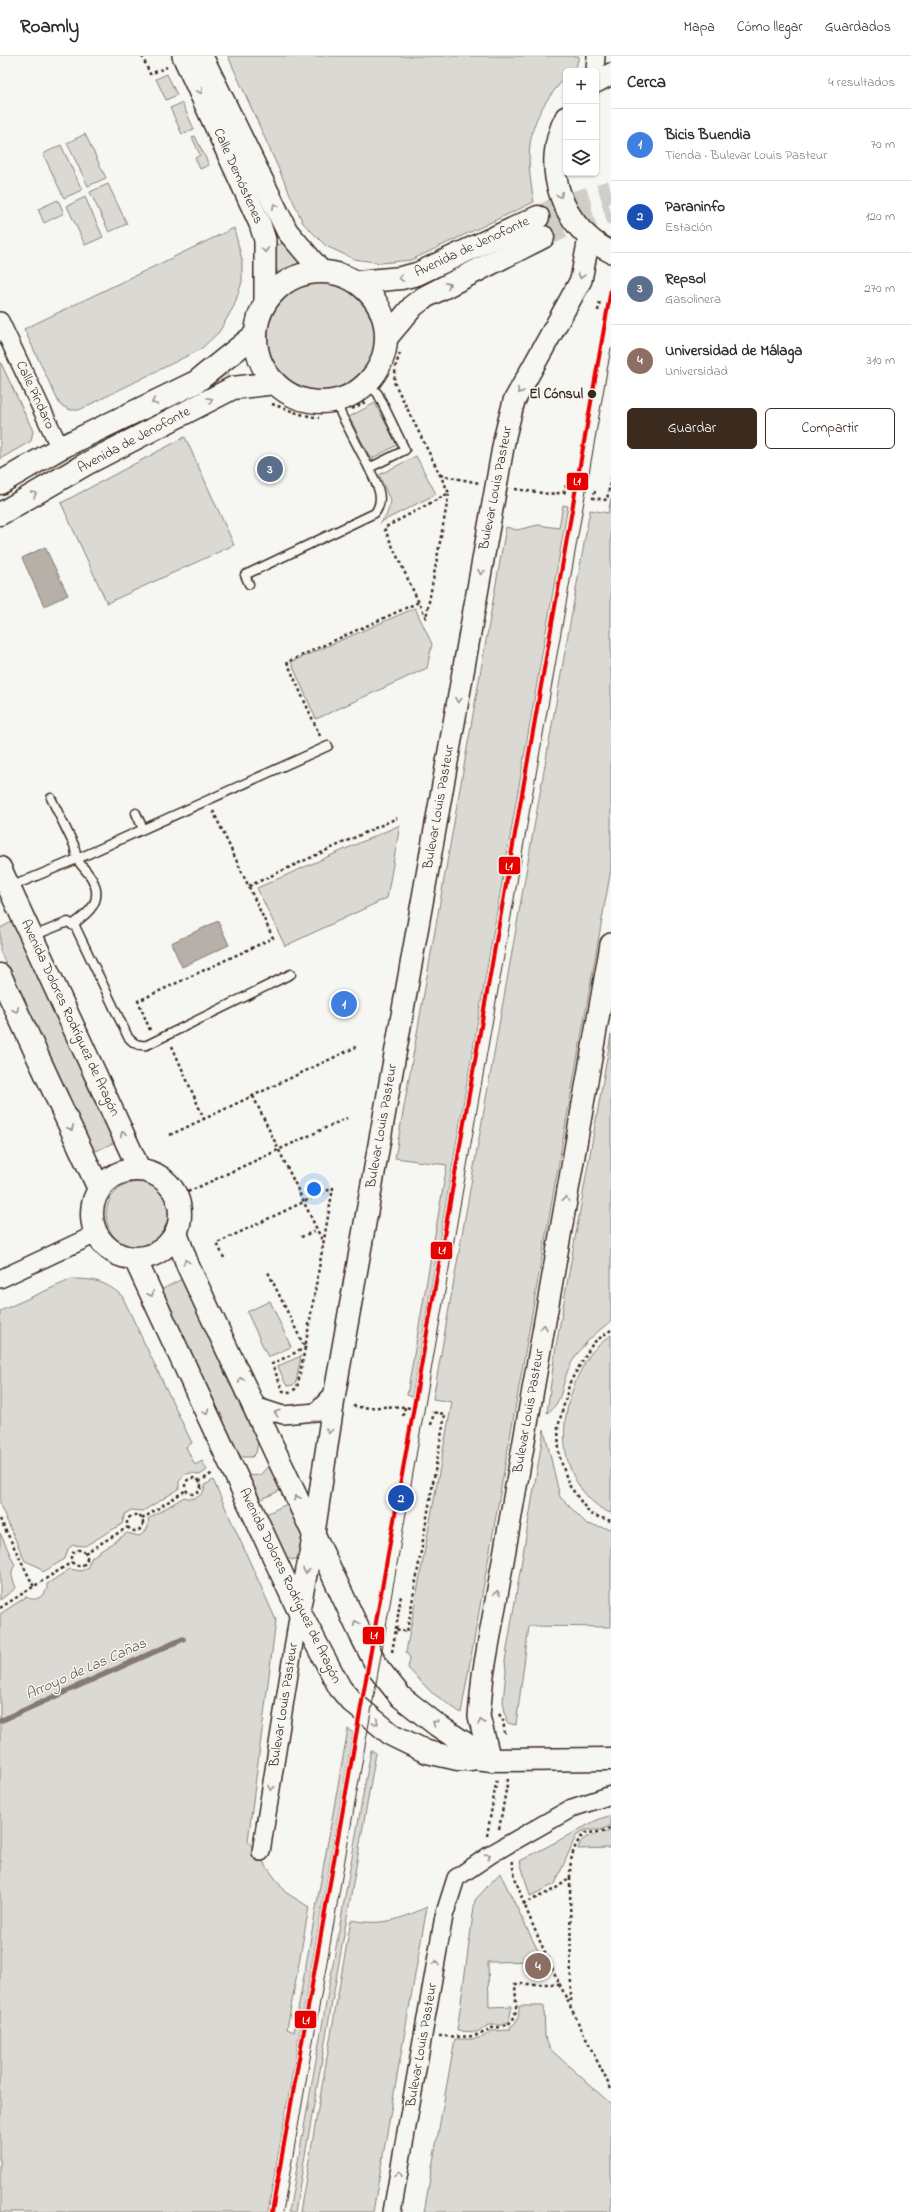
<!DOCTYPE html>
<html lang="es">
<head>
<meta charset="utf-8">
<style>
	:root { --surface:#fff; --page:#f7f7f7; --text:#2b2b33; --muted:#7c7c81; --line:#e1e1e2; --accent:#3b2a1e }
	body { margin:0; font-family:"Indie Flower",sans-serif; background:var(--page); color:var(--text) }
	.controls { position:absolute; right:12px; top:12px; display:grid; overflow:hidden; border-radius:6px; box-shadow:0 1px 3px #0004 }
	.controls button { width:36px; height:36px; display:grid; place-items:center; padding:0; border:0; border-bottom:1px solid var(--line); background:var(--surface); color:var(--text); font:20px sans-serif }
	.you { position:absolute; left:314px; top:1133px; width:14px; height:14px; margin:-10px; border:3px solid #fff; border-radius:50%; background:#1a73e8; box-shadow:0 0 0 6px #1a73e833 }
	.badge { display:grid; place-items:center; width:26px; height:26px; border-radius:50%; background:var(--accent); color:#fff; font-size:13px; font-weight:700 }
	.pin { position:absolute; translate:-50% -50%; border:2px solid #fff; box-shadow:0 1px 4px #0006 }
	.list { margin:0; padding:0; list-style:none }
	h2 { display:flex; justify-content:space-between; align-items:center; height:52px; margin:0; padding:0 16px; font-size:17px }
	h2 small { font-size:13px; font-weight:400; color:var(--muted) }
	.list li { display:grid; grid-template-columns:26px 1fr auto; gap:12px; align-items:center; box-sizing:border-box; height:72px; padding:0 16px; border-top:1px solid var(--line) }
	.list b { display:block; font-size:15px; white-space:nowrap }
	.list p { margin:0; font-size:13px; white-space:nowrap; color:var(--muted) }
	.list em { font-size:13px; font-style:normal; color:var(--muted) }
	.actions { display:flex; gap:8px; padding:12px 16px }
	.actions a { flex:1; padding:9px 0; border:1px solid var(--accent); border-radius:6px; text-align:center; font-size:14px; color:var(--accent) }
	.actions .main { background:var(--accent); color:#fff }
	.icon { flex:none; width:22px; height:22px; fill:none; stroke:currentColor; stroke-width:2; stroke-linecap:round; stroke-linejoin:round }
	.map { position:relative; flex:none; width:611px; height:2156px; overflow:hidden }
	header { display:flex; align-items:center; gap:24px; box-sizing:border-box; height:56px; padding:0 20px; background:var(--surface); border-bottom:1px solid var(--line) }
	header strong { font-size:19px }
	nav { display:flex; gap:22px; margin-inline-start:auto; font-size:14px }
	main { display:flex }
	aside { flex:1; background:var(--surface) }
	.map>svg:first-child { display:block }
</style>
</head>
<body>
<header>
<strong>Roamly</strong>
<nav><a>Mapa</a><a>Cómo llegar</a><a>Guardados</a></nav>
</header>
<main>
<div class="map">
<svg width="611" height="2156" viewBox="0 0 611 2156">
	<rect width="100%" height="100%" fill="#f6f6f2"/>
	<filter id="ink" filterUnits="userSpaceOnUse"><feTurbulence type="fractalNoise" baseFrequency=".025" numOctaves="2"/><feDisplacementMap in="SourceGraphic" scale="8" xChannelSelector="R" yChannelSelector="G"/><feConvolveMatrix kernelMatrix="1 2 1 2 8 2 1 2 1" color-interpolation-filters="sRGB"/></filter>
	<g filter="url(#ink)">
		<g fill="#dad9d3" stroke="#8a8278">
			<path d="M 228,0 L 579,0 L 576,12 L 572,15 L 566,15 L 566,21 C 527,62 524,93 534,146 L 411,204 L 381,207 L 354,203 L 326,190 L 303,167 Z"/>
			<path d="M 167,18 L 177,39 L 166,44 L 156,23 Z"/>
			<path d="M 182,47 L 194,73 L 182,78 L 170,52 Z"/>
			<path d="M 85,78 L 106,122 L 88,130 L 67,87 Z"/>
			<path d="M 195,80 L 209,109 L 200,113 L 195,102 L 200,99 L 192,81 Z"/>
			<path d="M 61,89 L 82,134 L 64,142 L 43,98 Z"/>
			<path d="M 108,128 L 127,168 L 109,176 L 90,136 Z"/>
			<path d="M 85,141 L 103,181 L 85,189 L 67,150 Z"/>
			<path d="M 58,144 L 64,157 L 44,167 L 38,153 Z"/>
			<path d="M 234,172 L 242,204 L 242,226 L 234,250 L 219,276 L 201,293 L 79,354 L 71,354 L 60,349 L 24,273 Z"/>
			<path d="M 283,187 L 303,206 L 277,217 L 275,190 Z"/>
			<circle cx="321" cy="281" r="54"/>
			<path d="M 0,305 L 33,375 L 31,385 L 0,403 Z"/>
			<path d="M 226,314 L 231,325 L 111,383 L 108,377 Z"/>
			<path d="M 375,347 L 397,389 L 371,403 L 349,361 Z"/>
			<path d="M 185,381 L 234,489 L 107,547 L 61,447 Z"/>
			<path d="M 91,386 L 94,393 L 39,424 L 35,417 Z"/>
			<path d="M 416,400 L 436,438 L 379,467 L 386,460 L 391,446 L 379,419 Z"/>
			<path d="M 611,442 L 611,813 L 461,1657 L 431,1636 L 408,1612 L 410,1602 L 406,1596 L 452,1346 L 433,1343 L 590,454 L 608,457 Z"/>
			<path d="M 563,449 L 568,450 L 412,1341 L 407,1339 L 447,1109 L 395,1102 L 506,471 L 517,474 L 538,469 L 559,472 Z"/>
			<path d="M 415,552 L 432,588 L 427,612 L 316,663 L 291,606 Z"/>
			<path d="M 400,769 L 387,842 L 285,890 L 257,832 Z"/>
			<path d="M 14,865 L 117,1085 L 94,1096 L 0,895 L 0,872 Z"/>
			<path d="M 611,979 L 611,1265 C 594,1278 577,1293 568,1314 C 561,1331 563,1346 547,1357 L 555,1296 Z"/>
			<circle cx="139" cy="1159" r="33"/>
			<path d="M 72,1223 C 94,1223 105,1225 122,1240 L 192,1387 L 186,1391 L 195,1409 L 202,1405 L 207,1414 L 200,1419 C 190,1415 184,1417 179,1426 L 179,1433 L 143,1455 L 131,1454 L 125,1458 L 122,1468 L 85,1490 L 73,1489 L 68,1493 L 65,1503 L 43,1516 L 37,1510 L 25,1505 L 0,1449 L 0,1255 Z"/>
			<path d="M 182,1223 L 258,1386 L 256,1397 L 252,1401 L 239,1401 L 159,1235 Z"/>
			<path d="M 270,1245 L 291,1291 L 268,1301 L 247,1256 Z"/>
			<path d="M 611,1279 L 611,1457 C 600,1454 590,1444 583,1435 C 552,1396 564,1339 589,1300 C 594,1292 604,1285 611,1279 Z"/>
			<path d="M 301,1300 L 296,1326 L 293,1329 L 288,1330 L 285,1327 L 278,1310 Z"/>
			<path d="M 544,1373 L 560,1441 L 587,1468 L 611,1473 L 611,1571 L 529,1570 L 516,1669 L 507,1667 L 503,1646 L 506,1615 L 505,1605 Z"/>
			<path d="M 269,1409 L 281,1434 L 258,1445 L 246,1420 L 260,1419 Z"/>
			<path d="M 213,1424 L 276,1564 L 248,1785 L 285,1836 L 309,1851 L 287,1973 L 294,1976 L 348,1673 L 353,1677 L 268,2156 L 0,2156 L 0,1558 L 26,1541 C 36,1546 41,1542 47,1533 L 47,1528 L 70,1513 L 81,1515 L 87,1512 L 92,1501 L 127,1477 L 139,1480 C 146,1476 150,1471 148,1463 L 184,1441 C 195,1445 204,1440 205,1429 Z"/>
			<path d="M 287,1448 L 302,1479 L 298,1502 L 292,1504 L 283,1499 L 264,1459 Z"/>
			<path d="M 0,1477 L 15,1509 C 9,1518 13,1523 16,1532 L 0,1544 Z"/>
			<path d="M 371,1694 L 376,1697 L 295,2156 L 289,2156 Z"/>
			<path d="M 611,1759 L 611,1769 L 601,1774 L 585,1774 L 576,1780 L 555,1828 L 530,1840 L 520,1805 L 597,1764 Z"/>
			<path d="M 611,1775 L 611,1792 L 578,1793 C 581,1777 599,1779 611,1775 Z"/>
			<path d="M 500,1817 L 543,1905 L 488,1906 L 489,1951 L 512,1950 L 509,1965 L 502,1969 L 489,1969 L 477,1976 L 457,1975 L 475,1844 Z"/>
			<path d="M 427,1851 L 373,2156 L 300,2156 L 351,1864 C 382,1870 399,1864 427,1851 Z"/>
			<path d="M 519,1950 L 544,1950 L 545,1981 L 550,1993 L 611,2048 L 611,2156 L 424,2156 L 455,1983 L 472,1983 L 483,1981 L 491,1975 L 510,1974 L 510,1971 C 519,1966 519,1960 519,1950 Z"/>
		</g>
		<g fill="#b6b0a9" stroke="#857a71">
			<path d="M 45,491 L 68,539 L 44,550 L 22,502 Z"/>
			<path d="M 218,865 L 229,889 L 182,911 L 171,887 Z"/>
		</g>
		<g fill="none" stroke-linecap="round" stroke-linejoin="round">
			<path stroke="#857a71" stroke-width="5.5" d="M 0,1665 L 183,1583"/>
			<g stroke="#d1cdc8" stroke-width="22" stroke-dasharray="22 11" stroke-linecap="butt">
				<path d="M 538,161 L 559,151 L 611,135"/>
				<path d="M 543,181 L 570,168 L 611,156"/>
			</g>
			<g stroke="#3b2a1e" stroke-width="11">
				<g id="service">
					<path d="M 336,344 L 341,358 L 369,412"/>
					<path d="M 249,528 L 245,519 L 375,457 C 386,442 376,427 369,412 L 405,394 L 378,338 L 368,327"/>
					<path d="M 136,757 L 143,773"/>
					<path d="M 10,831 L 77,803 L 74,789 L 51,742"/>
					<path d="M 72,869 C 89,857 104,845 92,823 C 88,816 81,810 77,803 L 328,690"/>
					<path d="M 33,880 L 68,866 L 75,870 L 128,981 C 134,988 138,990 147,989 L 291,918"/>
				</g>
			</g>
			<g stroke="#3b2a1e" stroke-width="20">
				<g id="minor">
					<path d="M 595,15 L 596,0"/>
					<path d="M 0,265 L 60,392"/>
					<path d="M 0,1223 L 96,1178"/>
					<path d="M 252,1349 L 283,1359 L 316,1356 L 335,1336"/>
					<path d="M 261,1796 L 299,1555"/>
					<path d="M 392,2156 L 444,1860 L 456,1822 L 493,1797 L 572,1752 L 611,1739"/>
				</g>
			</g>
			<g stroke="#3b2a1e" stroke-width="24">
				<g id="tertiary">
					<path d="M 183,0 L 260,168 L 265,184 L 265,247"/>
					<path d="M 202,0 L 287,175 L 321,215"/>
					<path d="M 596,26 L 611,18"/>
					<path d="M 566,61 C 540,110 561,172 611,196"/>
					<path d="M 299,1555 L 314,1477 L 335,1336 L 505,380 L 514,345 L 581,224 L 589,182"/>
					<path d="M 477,1703 L 490,1704 L 479,1660 L 483,1619 L 611,888"/>
				</g>
			</g>
			<g stroke="#3b2a1e" stroke-width="25">
				<g id="secondary">
					<path d="M 0,812 L 139,1113"/>
					<path d="M 0,919 L 99,1133"/>
					<circle cx="136" cy="1158" r="44"/>
					<path d="M 176,1177 L 188,1210 L 361,1579 L 378,1612 L 401,1641 L 437,1669 L 490,1704 L 611,1703"/>
					<path d="M 135,1203 L 299,1555 L 340,1632 L 351,1645 L 392,1679 L 427,1696 L 458,1703 L 471,1703"/>
				</g>
			</g>
			<g stroke="#3b2a1e" stroke-width="25">
				<g id="primary">
					<circle cx="321" cy="281" r="65"/>
					<path d="M 358,226 L 401,222 L 417,218 L 538,161"/>
					<path d="M 387,281 L 414,249 L 425,241 L 543,181"/>
					<path d="M 0,427 L 60,392 L 196,326 L 256,278"/>
					<path d="M 0,458 L 86,408 L 233,332 L 275,327"/>
				</g>
			</g>
			<g stroke="#3b2a1e" stroke-width="2.5" stroke-dasharray="3 3" stroke-linecap="butt">
				<path d="M 142,0 L 150,18 L 167,11"/>
				<path d="M 598,255 L 600,244"/>
				<path d="M 400,297 L 396,309 L 394,326 L 449,437 L 384,472 L 426,562 L 449,437"/>
				<path d="M 272,348 L 300,358 L 319,362"/>
				<path d="M 352,353 L 367,345"/>
				<path d="M 440,419 L 479,427"/>
				<path d="M 515,433 L 549,438 L 568,436"/>
				<path d="M 595,435 L 593,442 L 607,444 L 611,422"/>
				<path d="M 564,437 L 566,429"/>
				<path d="M 320,680 L 287,606 L 419,546"/>
				<path d="M 249,830 L 397,762"/>
				<path d="M 150,974 L 138,945 L 273,882 L 213,755"/>
				<path d="M 172,990 L 204,1063"/>
				<path d="M 253,1040 L 323,1186"/>
				<path d="M 170,1079 L 356,991"/>
				<path d="M 177,1141 L 347,1062"/>
				<path d="M 301,1181 L 317,1174"/>
				<path d="M 224,1202 L 217,1187 L 333,1132 L 305,1292 L 272,1308 L 283,1335 L 290,1336 L 297,1332 L 305,1292 L 267,1214"/>
				<path d="M 611,1274 L 593,1287 L 570,1326 L 558,1371 L 559,1399 L 569,1429 L 590,1458 L 611,1465"/>
				<path d="M 353,1350 C 372,1354 390,1348 410,1352"/>
				<path d="M 403,1360 L 405,1351"/>
				<path d="M 431,1369 L 434,1356"/>
				<circle cx="193" cy="1430" r="8"/>
				<path d="M 199,1426 L 214,1416"/>
				<circle cx="135" cy="1467" r="8"/>
				<path d="M 0,1463 L 34,1531"/>
				<path d="M 142,1463 L 186,1434"/>
				<circle cx="79" cy="1502" r="8"/>
				<path d="M 85,1497 L 128,1471"/>
				<path d="M 0,1552 L 72,1506"/>
				<path d="M 396,1573 L 401,1539"/>
				<path d="M 392,1596 L 396,1573 L 407,1576 L 445,1358 L 431,1356"/>
				<path d="M 499,1658 L 503,1664 L 505,1678"/>
				<path d="M 499,1773 L 508,1723"/>
				<path d="M 487,1780 L 497,1722"/>
				<path d="M 513,1805 C 507,1829 595,2000 611,2033"/>
				<path d="M 570,1822 L 571,1946"/>
				<path d="M 523,1848 L 555,1833 L 570,1822 C 570,1804 572,1790 585,1777 L 601,1776 L 611,1772"/>
				<path d="M 439,1980 C 456,1980 478,1984 490,1972 C 522,1971 516,1953 515,1928 L 561,1928"/>
			</g>
			<use href="#service" stroke="#f6f6f2" stroke-width="8"/>
			<use href="#minor" stroke="#f6f6f2" stroke-width="17"/>
			<use href="#tertiary" stroke="#f6f6f2" stroke-width="21"/>
			<use href="#secondary" stroke="#f6f6f2" stroke-width="22"/>
			<use href="#primary" stroke="#f6f6f2" stroke-width="22"/>
			<path stroke="#3b2a1e" stroke-width="1" d="M 283,2156 L 611,292"/>
			<g stroke="#f6f6f2" stroke-width="7">
				<path id="rail-1" d="M 272,2156 L 611,233"/>
			</g>
			<use href="#rail-1" stroke="#e60000" stroke-width="4"/>
		</g>
		<defs><path id="oneway-chevron" d="M-2-3.5L2.5 0L-2 3.5" fill="none" stroke-width="1.6" stroke-linecap="round" stroke-linejoin="round"/></defs>
		<g stroke="#989088">
			<use href="#oneway-chevron" transform="translate(200 35) rotate(66)"/>
			<use href="#oneway-chevron" transform="translate(560 139) rotate(66)"/>
			<use href="#oneway-chevron" transform="translate(275 150) rotate(-116)"/>
			<use href="#oneway-chevron" transform="translate(265 194) rotate(87)"/>
			<use href="#oneway-chevron" transform="translate(581 220) rotate(106)"/>
			<use href="#oneway-chevron" transform="translate(401 222) rotate(171)"/>
			<use href="#oneway-chevron" transform="translate(448 229) rotate(-27)"/>
			<use href="#oneway-chevron" transform="translate(520 335) rotate(119)"/>
			<use href="#oneway-chevron" transform="translate(210 344) rotate(-27)"/>
			<use href="#oneway-chevron" transform="translate(154 346) rotate(155)"/>
			<use href="#oneway-chevron" transform="translate(34 438) rotate(-30)"/>
			<use href="#oneway-chevron" transform="translate(481 516) rotate(100)"/>
			<use href="#oneway-chevron" transform="translate(458 644) rotate(100)"/>
			<use href="#oneway-chevron" transform="translate(16 954) rotate(65)"/>
			<use href="#oneway-chevron" transform="translate(71 1072) rotate(65)"/>
			<use href="#oneway-chevron" transform="translate(123 1078) rotate(-115)"/>
			<use href="#oneway-chevron" transform="translate(566 1143) rotate(-80)"/>
			<use href="#oneway-chevron" transform="translate(186 1206) rotate(-110)"/>
			<use href="#oneway-chevron" transform="translate(151 1238) rotate(65)"/>
			<use href="#oneway-chevron" transform="translate(544 1271) rotate(-80)"/>
			<use href="#oneway-chevron" transform="translate(241 1324) rotate(-115)"/>
			<use href="#oneway-chevron" transform="translate(206 1356) rotate(65)"/>
			<use href="#oneway-chevron" transform="translate(277 1357) rotate(-163)"/>
			<use href="#oneway-chevron" transform="translate(329 1375) rotate(98)"/>
			<use href="#oneway-chevron" transform="translate(297 1442) rotate(-116)"/>
			<use href="#oneway-chevron" transform="translate(306 1515) rotate(101)"/>
			<use href="#oneway-chevron" transform="translate(497 1537) rotate(-80)"/>
			<use href="#oneway-chevron" transform="translate(356 1567) rotate(-114)"/>
			<use href="#oneway-chevron" transform="translate(376 1666) rotate(40)"/>
			<use href="#oneway-chevron" transform="translate(481 1666) rotate(-103)"/>
			<use href="#oneway-chevron" transform="translate(435 1667) rotate(-144)"/>
			<use href="#oneway-chevron" transform="translate(271 1732) rotate(99)"/>
			<use href="#oneway-chevron" transform="translate(488 1800) rotate(-34)"/>
			<use href="#oneway-chevron" transform="translate(436 1907) rotate(-80)"/>
			<use href="#oneway-chevron" transform="translate(399 2118) rotate(-80)"/>
		</g>
	</g>
	<circle fill="#3b2a1e" stroke="#f6f6f2" stroke-width="1.5" cx="592" cy="338" r="5"/>
	<g text-anchor="middle" dominant-baseline="central" stroke-width="3" stroke-linejoin="round" paint-order="stroke">
		<g font-size="14" fill="#3b2a1e" stroke="#f6f6f2">
			<text transform="translate(238 120) rotate(66)">Calle Demóstenes</text>
			<text transform="translate(472 191) rotate(-25)">Avenida de Jenofonte</text>
			<text transform="translate(35 339) rotate(65)">Calle Píndaro</text>
			<text transform="translate(134 384) rotate(-28)">Avenida de Jenofonte</text>
			<text transform="translate(496 432) rotate(-79)">Bulevar Louis Pasteur</text>
			<text transform="translate(439 751) rotate(-80)">Bulevar Louis Pasteur</text>
			<text transform="translate(70 962) rotate(65)">Avenida Dolores Rodríguez de Aragón</text>
			<text transform="translate(382 1070) rotate(-80)">Bulevar Louis Pasteur</text>
			<text transform="translate(529 1355) rotate(-80)">Bulevar Louis Pasteur</text>
			<text transform="translate(290 1530) rotate(64)">Avenida Dolores Rodríguez de Aragón</text>
			<text transform="translate(284 1649) rotate(-81)">Bulevar Louis Pasteur</text>
			<text transform="translate(422 1989) rotate(-80)">Bulevar Louis Pasteur</text>
		</g>
		<g font-size="14" font-weight="bold" fill="#3b2a1e" stroke="#f6f6f2" text-anchor="end">
			<text x="583" y="338">El Cónsul</text>
		</g>
		<g font-size="15" font-style="italic" fill="#605248" stroke="#f6f6f2">
			<text transform="translate(86 1613) rotate(-24)">Arroyo de Las Cañas</text>
		</g>
	</g>
	<g stroke="#f6f6f2" stroke-width="1.5">
		<rect x="566" y="416" width="23" height="19" rx="4" fill="#e60000"/>
		<rect x="498" y="800" width="23" height="19" rx="4" fill="#e60000"/>
		<rect x="430" y="1185" width="23" height="19" rx="4" fill="#e60000"/>
		<rect x="362" y="1570" width="23" height="19" rx="4" fill="#e60000"/>
		<rect x="294" y="1954" width="23" height="19" rx="4" fill="#e60000"/>
	</g>
	<g font-size="11" text-anchor="middle" font-weight="bold" fill="#fff">
		<text x="577" y="429">L1</text>
		<text x="509" y="814">L1</text>
		<text x="442" y="1198">L1</text>
		<text x="374" y="1583">L1</text>
		<text x="306" y="1968">L1</text>
	</g>
</svg>
<div class="controls">
<button>+</button>
<button>−</button>
<button><svg class="icon" aria-label="layers" viewBox="0 0 24 24"><path d="M12 4l9 5-9 5-9-5zM3 14l9 5 9-5"/></svg></button>
</div>
<div class="you"></div>
<div class="pin badge" style="left:344px;top:948px;background:#3f7fe0">1</div>
<div class="pin badge" style="left:401px;top:1442px;background:#1a4fb4">2</div>
<div class="pin badge" style="left:270px;top:413px;background:#5c6f8a">3</div>
<div class="pin badge" style="left:538px;top:1910px;background:#8d6e63">4</div>
</div>
<aside>
<h2>Cerca<small>4 resultados</small></h2>
<ul class="list">
<li><span class="badge" style="background:#3f7fe0">1</span><div><b>Bicis Buendia</b><p>Tienda · Bulevar Louis Pasteur</p></div><em>70 m</em></li>
<li><span class="badge" style="background:#1a4fb4">2</span><div><b>Paraninfo</b><p>Estación</p></div><em>120 m</em></li>
<li><span class="badge" style="background:#5c6f8a">3</span><div><b>Repsol</b><p>Gasolinera</p></div><em>270 m</em></li>
<li><span class="badge" style="background:#8d6e63">4</span><div><b>Universidad de Málaga</b><p>Universidad</p></div><em>310 m</em></li>
</ul>
<div class="actions"><a class="main">Guardar</a><a>Compartir</a></div>
</aside>
</main>
</body>
</html>
